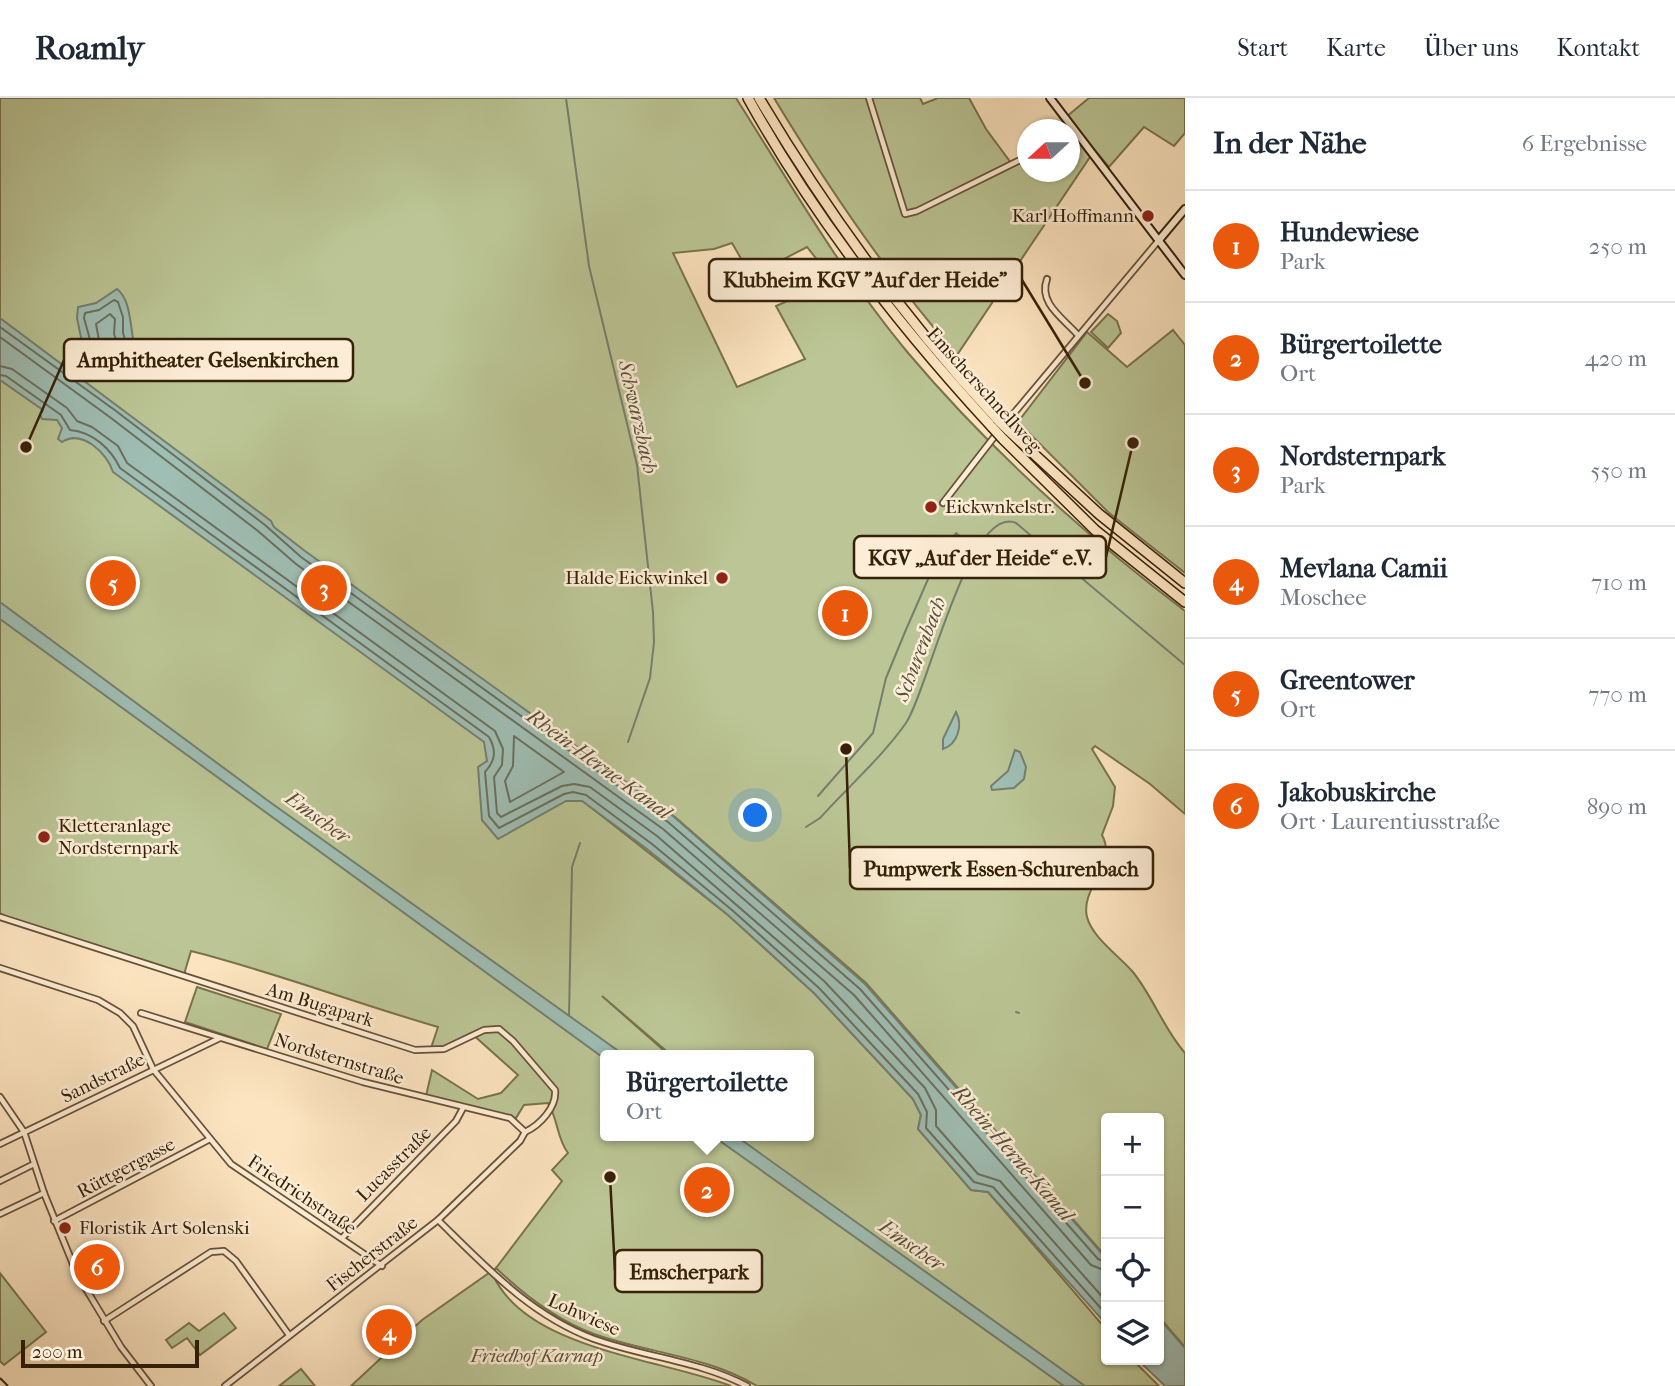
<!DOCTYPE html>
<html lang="de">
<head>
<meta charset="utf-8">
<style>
	:root { --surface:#fff; --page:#f6f6f7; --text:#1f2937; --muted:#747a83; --line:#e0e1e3; --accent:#ea580c }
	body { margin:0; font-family:"IM FELL French Canon",serif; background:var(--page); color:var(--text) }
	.controls { position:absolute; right:21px; bottom:21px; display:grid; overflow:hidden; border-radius:7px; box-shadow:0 2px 5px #0004 }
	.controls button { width:63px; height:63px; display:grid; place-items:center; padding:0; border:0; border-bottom:2px solid var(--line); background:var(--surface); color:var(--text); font:35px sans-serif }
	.compass { position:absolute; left:1017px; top:21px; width:63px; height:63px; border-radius:50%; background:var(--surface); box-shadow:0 2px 5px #0004; rotate:249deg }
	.scale { position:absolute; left:21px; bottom:18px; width:178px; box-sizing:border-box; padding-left:7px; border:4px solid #362108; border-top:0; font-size:19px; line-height:24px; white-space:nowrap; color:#362108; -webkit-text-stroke:5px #fdedd6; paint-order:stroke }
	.you { position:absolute; left:756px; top:718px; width:24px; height:24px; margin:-18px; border:5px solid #fff; border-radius:50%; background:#1a73e8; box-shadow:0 0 0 10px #1a73e833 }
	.badge { display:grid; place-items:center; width:46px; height:46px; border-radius:50%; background:var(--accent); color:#fff; font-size:23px; font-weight:700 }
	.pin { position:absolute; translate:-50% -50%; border:4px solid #fff; box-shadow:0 2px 7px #0006 }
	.popup { position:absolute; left:600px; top:952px; width:214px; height:91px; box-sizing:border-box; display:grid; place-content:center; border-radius:7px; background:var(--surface); filter:drop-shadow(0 2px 5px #0005); font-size:23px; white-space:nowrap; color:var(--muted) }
	.popup b { font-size:26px; color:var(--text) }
	.popup::after { content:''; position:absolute; left:50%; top:100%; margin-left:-14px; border:14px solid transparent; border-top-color:var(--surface) }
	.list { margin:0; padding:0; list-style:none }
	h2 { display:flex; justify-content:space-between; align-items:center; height:91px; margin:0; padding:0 28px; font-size:30px }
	h2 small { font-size:23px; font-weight:400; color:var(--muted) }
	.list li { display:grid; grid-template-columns:46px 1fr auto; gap:21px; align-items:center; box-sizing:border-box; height:112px; padding:0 28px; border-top:2px solid var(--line) }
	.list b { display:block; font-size:26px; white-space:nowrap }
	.list p { margin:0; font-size:23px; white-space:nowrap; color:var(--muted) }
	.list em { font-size:23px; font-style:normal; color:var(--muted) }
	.icon { flex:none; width:38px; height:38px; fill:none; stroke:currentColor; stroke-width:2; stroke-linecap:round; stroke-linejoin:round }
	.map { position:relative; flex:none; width:1185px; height:1288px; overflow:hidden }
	header { display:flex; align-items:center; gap:42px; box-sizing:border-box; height:98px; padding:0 35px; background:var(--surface); border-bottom:2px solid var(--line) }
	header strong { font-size:33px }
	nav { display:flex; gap:38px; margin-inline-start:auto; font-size:24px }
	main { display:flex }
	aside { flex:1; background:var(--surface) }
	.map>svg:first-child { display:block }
</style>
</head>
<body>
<header>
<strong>Roamly</strong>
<nav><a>Start</a><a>Karte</a><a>Über uns</a><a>Kontakt</a></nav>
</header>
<main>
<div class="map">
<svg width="1185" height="1288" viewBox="0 0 1185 1288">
	<rect width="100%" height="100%" fill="#fce4c0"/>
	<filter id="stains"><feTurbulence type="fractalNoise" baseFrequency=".00286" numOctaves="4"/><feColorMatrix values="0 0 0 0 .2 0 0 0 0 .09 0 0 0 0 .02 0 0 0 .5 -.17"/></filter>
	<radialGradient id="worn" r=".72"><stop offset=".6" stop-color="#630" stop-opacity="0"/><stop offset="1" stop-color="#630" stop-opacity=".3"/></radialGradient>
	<g fill="#bbc595" stroke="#78734e" stroke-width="2" fill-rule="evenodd">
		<path d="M 0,0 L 736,0 C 791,87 843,177 909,256 C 990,352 1085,437 1185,513 L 1185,716 L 1150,686 L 1095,648 L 1092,651 L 1115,689 L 1113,708 L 1102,737 C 1118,766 1080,790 1087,819 C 1092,839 1119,858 1132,873 C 1153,898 1163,930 1185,955 L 1185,1249 L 1159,1219 L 1159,1020 L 1106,1020 L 1106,1159 L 866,885 L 675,719 L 608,672 L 588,707 L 728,817 L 814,895 L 913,1001 L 921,1017 L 918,1031 L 971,1092 L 988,1094 L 1106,1231 L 1106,1262 L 1133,1262 L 1159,1288 L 757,1288 C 708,1258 647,1255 594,1236 C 556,1222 525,1198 496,1170 L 493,1177 C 527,1252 663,1261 731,1288 L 351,1288 L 422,1222 L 496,1170 L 562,1083 L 552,1072 L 568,1055 C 557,1041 558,1021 548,1005 L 524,1007 L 516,1020 L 426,998 L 432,972 L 478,1001 L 501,995 L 518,977 L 471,935 L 446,948 L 431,950 L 438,929 C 355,905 274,874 191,853 L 185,873 L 186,881 L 17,825 L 0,815 ZM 732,145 L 751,178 L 807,149 L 834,183 L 776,208 L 805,261 L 737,289 L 673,155 L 714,151 ZM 602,898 L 671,957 L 808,957 L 808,1038 L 606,1038 L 606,957 L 669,957 Z"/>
		<path d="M 774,0 L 920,0 L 923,6 L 938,0 L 969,0 L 986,31 L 1011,65 L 966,89 L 1027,61 L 1028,74 L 1070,74 L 1070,42 L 1078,38 L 1092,56 L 957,257 C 887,177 829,91 774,0 Z"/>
		<path d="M 1089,0 L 1185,0 L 1185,35 L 1174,48 L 1144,29 L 1109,69 L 1066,19 Z"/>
		<path d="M 1108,216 L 1117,223 L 1121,235 L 1108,250 L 1091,234 Z"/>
		<path d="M 1173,232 L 1185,247 L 1185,475 L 1109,415 L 1018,324 L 1087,234 L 1127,269 Z"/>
		<path d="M 197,889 L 281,916 L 267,951 L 185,924 Z"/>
		<path d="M 0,1175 L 46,1234 L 4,1267 L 0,1263 Z"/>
		<path d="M 224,1215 L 236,1230 L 200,1257 L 187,1240 L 172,1250 L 166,1242 L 189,1225 L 199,1233 Z"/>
		<path d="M 301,1271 L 315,1288 L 279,1288 Z"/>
	</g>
	<g fill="#9fbeb4" stroke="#757f6f" stroke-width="2">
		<path d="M 117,191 C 137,206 126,253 146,275 C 130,297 116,266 96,266 L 93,257 L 85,259 L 77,220 L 78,209 L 96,205 Z"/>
		<path d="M 0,220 L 271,423 L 274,429 L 305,453 L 673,718 L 865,886 L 1106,1160 L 1106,1226 L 988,1094 L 971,1092 L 918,1031 L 921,1017 L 913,1001 L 814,895 L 728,817 L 647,751 L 582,703 L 566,703 L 498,741 L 482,722 L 478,669 L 487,663 L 484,644 L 113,374 C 107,355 82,331 62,344 L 58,341 L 62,330 L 57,322 L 42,321 L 40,317 L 43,312 L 0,282 Z"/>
		<path d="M 0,504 L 267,702 L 624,957 L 606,957 L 605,961 L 0,521 Z"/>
		<path d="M 956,614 C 963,627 958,646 943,651 L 943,641 Z"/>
		<path d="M 1015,652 L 1020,654 L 1026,669 L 1024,681 L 1014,690 L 992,692 L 991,688 L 1008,673 Z"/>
		<path d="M 713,1038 L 736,1038 L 1085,1288 L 1064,1288 Z"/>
		<path d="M 1159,1220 L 1185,1250 L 1185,1288 L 1165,1288 L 1138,1262 L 1159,1262 Z"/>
	</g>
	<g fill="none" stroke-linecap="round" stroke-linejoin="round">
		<g stroke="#6a705e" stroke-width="2">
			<path d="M 114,202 L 118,204 L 123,219 L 123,235 L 135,273 L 132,277 L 92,249 L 84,220 L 85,215 L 99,212 Z"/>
			<path d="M 110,216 L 115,221 L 114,236 L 119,250 L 116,253 L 99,242 L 96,226 Z"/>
			<path d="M 0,229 L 116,313 L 265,427 L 301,459 L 668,724 L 860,891 L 1098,1161 L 1106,1164"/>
			<path d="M 0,239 L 111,320 L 258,433 L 296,466 L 663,731 L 854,897 L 1091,1167 L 1106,1173"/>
			<path d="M 0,268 L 12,271 L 67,310 L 77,323 L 92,329 L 118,348 L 127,365 L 495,633 L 503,651 L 502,667 L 494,679 L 497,715 L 501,719 L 562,688 L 574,686 L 590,689 L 657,738 L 824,883 L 925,990 L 936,1012 L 936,1028 L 978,1076 L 1000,1083 L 1106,1203"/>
			<path d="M 0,277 L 6,278 L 61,317 L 70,332 C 93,334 111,351 120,370 L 489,639 C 497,653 495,663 485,674 L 489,718 L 499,730 L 564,696 L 573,694 L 586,697 L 652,746 L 732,812 L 819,890 L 918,996 L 927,1014 L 926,1030 L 974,1084 L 993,1089 L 1106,1216"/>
			<path d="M 514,638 L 564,674 L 510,704 L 505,683 L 513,668 Z"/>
		</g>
		<g stroke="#757f6f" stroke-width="2">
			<path d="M 566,0 L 589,168 L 637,367 L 653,514 L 654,544 L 650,580 L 628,644"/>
			<path d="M 818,698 L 873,635 L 886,580 L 905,534 L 932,472 L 956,435 L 963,441"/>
			<path d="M 806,729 L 820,720 C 848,689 882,659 906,625 C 927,595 969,405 1016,425 L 1185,567"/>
			<path d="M 1016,914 L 1019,915"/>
			<path d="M 569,917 L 572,769 L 580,745"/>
		</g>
		<g stroke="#685236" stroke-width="8">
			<g id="street">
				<path d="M 869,0 L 905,116 L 917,113 L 1028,58"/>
				<path d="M 1070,38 L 1076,35"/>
				<path d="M 1047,181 C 1038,205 1063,220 1078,237"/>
				<path d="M 1004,327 L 1159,142"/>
				<path d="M 943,405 L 998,334"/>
				<path d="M 0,819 L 415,952 L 444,951 L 484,932 L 499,931 L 513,943 L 555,992 C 557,1009 540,1027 525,1034"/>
				<path d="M 0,870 L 98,902 L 120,915 L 133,928 L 153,971 L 231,1066 L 382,1168"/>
				<path d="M 141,915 L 363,984 L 510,1020 L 525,1034"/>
				<path d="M 0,999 L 24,1034 L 44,1095 L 77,1176 L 121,1249 L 151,1288"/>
				<path d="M 0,1046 L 220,940"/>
				<path d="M 0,1083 L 34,1066"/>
				<path d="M 0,1116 L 44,1095"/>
				<path d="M 438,1122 C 486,1169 530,1217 594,1241 C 644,1259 700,1263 747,1288"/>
				<path d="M 54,1123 L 210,1041"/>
				<path d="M 342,1140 L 456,1023 L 463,1010"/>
				<path d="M 104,1223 L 211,1154 L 224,1153 L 236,1163 L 289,1237"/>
				<path d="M 225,1288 L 438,1122 L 520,1043 L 525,1034"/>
			</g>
		</g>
		<g stroke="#362108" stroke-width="10">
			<g id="secondary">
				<path d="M 1050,0 L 1185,177"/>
				<path d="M 1159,142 L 1185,111"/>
			</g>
		</g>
		<g stroke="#362108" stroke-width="12">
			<g id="highway">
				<path d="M 748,0 C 815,121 899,228 992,329"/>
				<path d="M 759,0 C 828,116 905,222 997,321"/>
				<path d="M 1009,333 L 1099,416 L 1185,485"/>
				<path d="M 1003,341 L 1095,432 L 1185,504"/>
			</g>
		</g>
		<use href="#street" stroke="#fdedd6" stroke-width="4.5"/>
		<use href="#secondary" stroke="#fdedd6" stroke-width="6"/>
		<use href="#highway" stroke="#fce4c0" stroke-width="9"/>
		<path stroke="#362108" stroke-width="2" stroke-dasharray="12 12" stroke-linecap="butt" d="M 0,1280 L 8,1288"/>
		<g stroke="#362108" stroke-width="12" stroke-linecap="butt">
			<g id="highway-bridge">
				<path d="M 997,321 L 1009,333"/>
				<path d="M 992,329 L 1003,341"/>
			</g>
		</g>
		<use href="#highway-bridge" stroke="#fce4c0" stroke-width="9"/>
	</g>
	<g fill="#8f2418" stroke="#fdedd6" stroke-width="2.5">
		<circle cx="1148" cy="118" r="7"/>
		<circle cx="931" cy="409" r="7"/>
		<circle cx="722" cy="480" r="7"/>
		<circle cx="44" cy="739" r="7"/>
		<circle cx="65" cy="1130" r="7"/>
	</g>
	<g text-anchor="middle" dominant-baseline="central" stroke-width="5" stroke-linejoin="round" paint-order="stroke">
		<g font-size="19" fill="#362108" stroke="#fdedd6" text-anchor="start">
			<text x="1134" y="118" text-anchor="end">Karl Hoffmann</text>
			<text x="945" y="409">Eickwnkelstr.</text>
			<text x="708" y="480" text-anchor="end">Halde Eickwinkel</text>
			<text x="58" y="728">Kletteranlage<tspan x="58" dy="22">Nordsternpark</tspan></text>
			<text x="79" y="1130">Floristik Art Solenski</text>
		</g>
		<g font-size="19" fill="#362108" stroke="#fdedd6">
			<text transform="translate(984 292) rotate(48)">Emscherschnellweg</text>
			<text transform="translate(320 907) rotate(17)">Am Bugapark</text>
			<text transform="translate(339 961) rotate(17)">Nordsternstraße</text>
			<text transform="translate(103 980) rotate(-26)">Sandstraße</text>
			<text transform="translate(394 1066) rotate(-45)">Lucasstraße</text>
			<text transform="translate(126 1070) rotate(-28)">Rüttgergasse</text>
			<text transform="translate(302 1097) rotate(34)">Friedrichstraße</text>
			<text transform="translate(372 1156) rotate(-38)">Fischerstraße</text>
			<text transform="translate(584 1217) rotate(24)">Lohwiese</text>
		</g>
		<g font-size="19" font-style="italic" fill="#5e5232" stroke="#fdedd6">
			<text x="537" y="1258">Friedhof Karnap</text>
		</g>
		<g font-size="21" font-style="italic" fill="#56503c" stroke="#fdedd6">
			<text transform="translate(638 319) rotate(77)">Schwarzbach</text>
			<text transform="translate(920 551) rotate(-69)">Schurenbach</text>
			<text transform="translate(599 666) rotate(36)">Rhein-Herne-Kanal</text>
			<text transform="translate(318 719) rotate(36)">Emscher</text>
			<text transform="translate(1013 1055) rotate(49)">Rhein-Herne-Kanal</text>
			<text transform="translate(912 1147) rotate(35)">Emscher</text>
		</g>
	</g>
	<path fill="none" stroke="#362108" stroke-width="2.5" d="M1085 285L1022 182M26 349L64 262M1133 345L1106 459M846 651L850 770M610 1079L615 1173"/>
	<g fill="#362108" stroke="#fdedd6" stroke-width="2.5">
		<circle cx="1085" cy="285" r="7"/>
		<circle cx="26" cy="349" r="7"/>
		<circle cx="1133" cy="345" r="7"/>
		<circle cx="846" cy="651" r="7"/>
		<circle cx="610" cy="1079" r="7"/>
	</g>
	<g fill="#fdedd6" stroke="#362108" stroke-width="2.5">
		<rect x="709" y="161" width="313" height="42" rx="7"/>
		<rect x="64" y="241" width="289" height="42" rx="7"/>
		<rect x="854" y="438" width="252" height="42" rx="7"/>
		<rect x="850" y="749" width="303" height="42" rx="7"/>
		<rect x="615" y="1152" width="147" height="42" rx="7"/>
	</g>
	<g font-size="21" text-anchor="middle" font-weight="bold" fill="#362108">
		<text x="865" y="189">Klubheim KGV "Auf der Heide"</text>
		<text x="208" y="269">Amphitheater Gelsenkirchen</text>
		<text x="980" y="467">KGV „Auf der Heide“ e.V.</text>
		<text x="1001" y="778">Pumpwerk Essen-Schurenbach</text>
		<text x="689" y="1181">Emscherpark</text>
	</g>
	<rect width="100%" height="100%" filter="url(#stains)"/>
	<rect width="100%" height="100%" fill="url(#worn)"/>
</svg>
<div class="controls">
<button>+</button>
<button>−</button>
<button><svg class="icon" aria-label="locate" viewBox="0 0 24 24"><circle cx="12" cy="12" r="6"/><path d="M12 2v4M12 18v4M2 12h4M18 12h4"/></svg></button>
<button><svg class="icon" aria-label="layers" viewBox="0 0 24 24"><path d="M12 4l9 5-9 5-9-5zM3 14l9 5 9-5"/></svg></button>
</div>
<svg class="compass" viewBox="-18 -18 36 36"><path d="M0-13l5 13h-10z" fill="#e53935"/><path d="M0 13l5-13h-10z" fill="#747a83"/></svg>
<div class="scale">200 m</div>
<div class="you"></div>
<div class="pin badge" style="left:845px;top:515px">1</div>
<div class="pin badge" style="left:707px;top:1092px">2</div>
<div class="popup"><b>Bürgertoilette</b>Ort</div>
<div class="pin badge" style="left:324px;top:490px">3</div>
<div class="pin badge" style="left:389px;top:1234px">4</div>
<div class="pin badge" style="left:113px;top:485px">5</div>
<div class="pin badge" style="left:97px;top:1169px">6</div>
</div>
<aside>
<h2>In der Nähe<small>6 Ergebnisse</small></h2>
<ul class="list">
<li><span class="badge">1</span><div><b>Hundewiese</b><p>Park</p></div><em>250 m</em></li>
<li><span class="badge">2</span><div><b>Bürgertoilette</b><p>Ort</p></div><em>420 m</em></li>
<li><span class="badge">3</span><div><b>Nordsternpark</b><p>Park</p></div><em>550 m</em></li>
<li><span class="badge">4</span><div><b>Mevlana Camii</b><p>Moschee</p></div><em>710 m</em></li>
<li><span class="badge">5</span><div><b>Greentower</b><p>Ort</p></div><em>770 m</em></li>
<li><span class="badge">6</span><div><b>Jakobuskirche</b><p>Ort · Laurentiusstraße</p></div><em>890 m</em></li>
</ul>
</aside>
</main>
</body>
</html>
